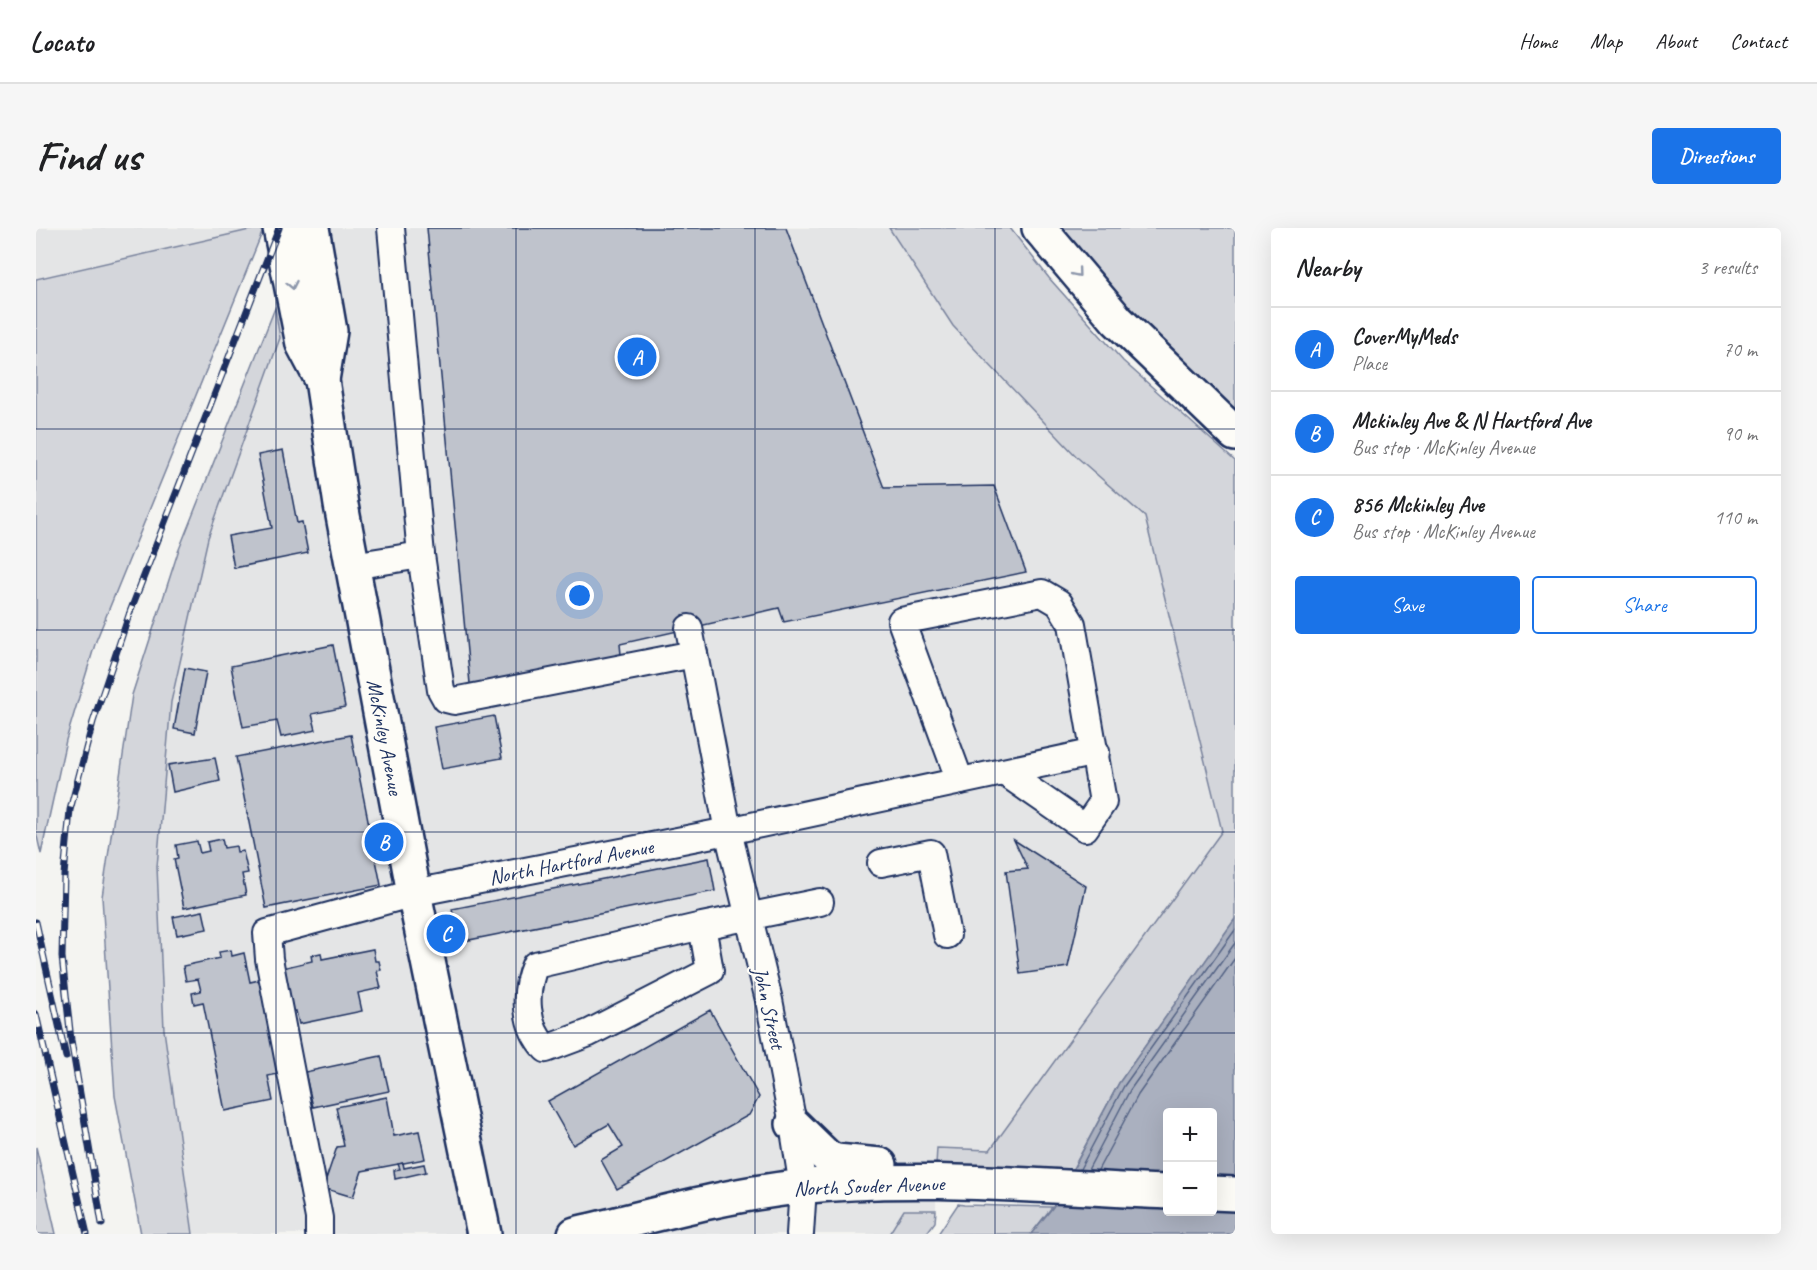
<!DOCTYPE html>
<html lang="en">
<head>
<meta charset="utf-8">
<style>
	:root { --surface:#fff; --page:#f6f6f6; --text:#202124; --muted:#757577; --line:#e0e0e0; --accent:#1a73e8 }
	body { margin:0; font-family:Caveat,sans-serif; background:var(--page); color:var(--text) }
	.controls { position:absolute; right:18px; bottom:18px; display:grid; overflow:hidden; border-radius:6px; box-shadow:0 6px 24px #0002 }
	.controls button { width:54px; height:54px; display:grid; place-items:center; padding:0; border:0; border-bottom:2px solid var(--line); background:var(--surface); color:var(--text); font:30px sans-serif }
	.you { position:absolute; left:544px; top:368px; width:21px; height:21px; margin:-15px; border:4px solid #fff; border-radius:50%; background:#1a73e8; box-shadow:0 0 0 9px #1a73e833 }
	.badge { display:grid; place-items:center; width:39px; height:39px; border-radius:50%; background:var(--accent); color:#fff; font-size:20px; font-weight:700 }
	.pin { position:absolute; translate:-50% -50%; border:3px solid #fff; box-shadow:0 2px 6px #0006 }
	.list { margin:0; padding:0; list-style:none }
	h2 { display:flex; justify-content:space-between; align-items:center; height:78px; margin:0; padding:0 24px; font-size:26px }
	h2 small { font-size:20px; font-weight:400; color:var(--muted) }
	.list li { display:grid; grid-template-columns:39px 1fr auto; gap:18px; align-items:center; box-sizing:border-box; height:84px; padding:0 24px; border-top:2px solid var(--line) }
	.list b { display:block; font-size:22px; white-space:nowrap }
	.list p { margin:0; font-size:20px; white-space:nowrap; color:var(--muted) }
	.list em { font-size:20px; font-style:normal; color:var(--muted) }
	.actions { display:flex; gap:12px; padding:18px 24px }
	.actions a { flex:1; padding:14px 0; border:2px solid var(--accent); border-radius:6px; text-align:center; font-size:21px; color:var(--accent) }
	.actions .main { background:var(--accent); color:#fff }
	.map { position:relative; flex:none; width:1199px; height:1006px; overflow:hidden; border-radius:6px }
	header { display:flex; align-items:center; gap:36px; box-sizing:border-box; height:84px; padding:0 30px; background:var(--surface); border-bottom:2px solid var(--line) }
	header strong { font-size:28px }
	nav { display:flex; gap:33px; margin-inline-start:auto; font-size:21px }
	.intro { display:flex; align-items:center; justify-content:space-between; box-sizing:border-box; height:144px; padding:0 36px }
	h1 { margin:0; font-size:42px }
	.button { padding:15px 27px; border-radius:6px; background:var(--accent); color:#fff; font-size:21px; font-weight:700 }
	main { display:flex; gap:36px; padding:0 36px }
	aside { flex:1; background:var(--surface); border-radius:6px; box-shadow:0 6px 24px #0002 }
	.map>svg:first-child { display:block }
</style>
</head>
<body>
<header>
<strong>Locato</strong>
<nav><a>Home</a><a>Map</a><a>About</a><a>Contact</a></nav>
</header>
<div class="intro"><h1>Find us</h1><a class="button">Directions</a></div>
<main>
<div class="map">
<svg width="1199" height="1006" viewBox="0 0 1199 1006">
	<rect width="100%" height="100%" fill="#f4f4f1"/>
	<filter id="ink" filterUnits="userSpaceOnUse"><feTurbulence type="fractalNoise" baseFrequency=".0167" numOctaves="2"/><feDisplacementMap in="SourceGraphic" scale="12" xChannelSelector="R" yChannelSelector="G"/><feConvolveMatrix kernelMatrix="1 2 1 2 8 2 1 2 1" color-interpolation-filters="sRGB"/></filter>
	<g filter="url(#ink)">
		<g fill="#e4e5e6">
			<path d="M 0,0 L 222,0 L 0,51 Z"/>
			<path d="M 273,0 L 853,0 L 917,98 L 1042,230 L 1109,289 L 1186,604 L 954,922 L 901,920 L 900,982 L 868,982 L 853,1006 L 157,1006 L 128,802 L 121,639 L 135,474 L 172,310 L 243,110 L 239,80 Z"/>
		</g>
		<g fill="#d4d6db" stroke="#78829c" stroke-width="1.5">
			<path d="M 222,0 L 228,0 L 60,413 L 30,512 L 5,626 L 0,604 L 0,51 Z"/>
			<path d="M 853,0 L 974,0 L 1013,50 L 1087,133 L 1199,233 L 1199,691 L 1083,855 L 1035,944 L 900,937 L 901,920 L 954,922 L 1186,603 L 1109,289 L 1042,230 L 917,98 Z"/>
			<path d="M 1024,0 L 1199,0 L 1199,181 L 1117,108 Z"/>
			<path d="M 239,80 L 244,110 L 172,310 L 135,474 L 121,639 L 128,802 L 157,1006 L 105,1006 L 79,868 L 66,669 L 96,467 L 142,324 Z"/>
			<path d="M 0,919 L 20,1006 L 0,1006 Z"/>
			<path d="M 922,976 L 928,977 L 1016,979 L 995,1006 L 902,1006 Z"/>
			<path d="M 868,982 L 900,982 L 899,994 L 890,1006 L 853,1006 Z"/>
		</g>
		<path fill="#aab0bf" stroke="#717c98" stroke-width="1.5" fill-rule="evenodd" d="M 1199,691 L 1199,1006 L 995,1006 L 1017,979 L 1083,855 ZM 1132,884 L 1176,884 L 1176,984 L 1132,984 Z"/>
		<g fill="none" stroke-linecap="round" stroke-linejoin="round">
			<g stroke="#546385" stroke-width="1.5">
				<path d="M 1044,941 L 1088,858 L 1199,702"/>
				<path d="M 1052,942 L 1094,862 L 1199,715"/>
				<path d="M 1062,942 L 1102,867 L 1199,730"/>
			</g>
		</g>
		<g fill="#bfc3cc" stroke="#1b2f5e" stroke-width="1.5">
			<path d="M 391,0 L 750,0 L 848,260 L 958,258 L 990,344 L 748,394 L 743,380 L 584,416 L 586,437 L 435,466 Z"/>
			<path d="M 247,222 L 261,295 L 266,294 L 272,325 L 198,340 L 192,308 L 236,300 L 222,227 Z"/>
			<path d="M 297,417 L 309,479 L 276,486 L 280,502 L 245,509 L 241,493 L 207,499 L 195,438 Z"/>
			<path d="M 149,440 L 170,444 L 159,505 L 138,501 Z"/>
			<path d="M 458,488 L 466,530 L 406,541 L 398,499 Z"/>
			<path d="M 315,507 L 345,657 L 230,680 L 200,529 Z"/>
			<path d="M 179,530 L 184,553 L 137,564 L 132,537 Z"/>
			<path d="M 186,611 L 188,620 L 200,618 L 201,624 L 207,623 L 212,645 L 206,646 L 210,667 L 148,680 L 138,631 L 142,630 L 140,617 L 161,613 L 164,625 L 173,623 L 171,614 Z"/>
			<path d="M 978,612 L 1050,658 L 1032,739 L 984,746 L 970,643 L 992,641 Z"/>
			<path d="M 673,630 L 679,663 L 423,714 L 416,681 Z"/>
			<path d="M 167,683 L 171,701 L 141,707 L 137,689 Z"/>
			<path d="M 337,721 L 339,733 L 343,733 L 345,742 L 341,743 L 345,760 L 322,765 L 326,783 L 263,796 L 260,783 L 255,784 L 246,740 L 276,733 L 275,727 L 285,725 L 286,731 Z"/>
			<path d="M 195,722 L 196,728 L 208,725 L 214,754 L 232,750 L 252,844 L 232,848 L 237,873 L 189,883 L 167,774 L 158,776 L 156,765 L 165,763 L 162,751 L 150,753 L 147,738 L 184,730 L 183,724 Z"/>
			<path d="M 674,782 L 723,869 L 713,887 L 581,961 L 565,932 L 587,919 L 573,896 L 537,917 L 512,873 Z"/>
			<path d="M 345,828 L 353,863 L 277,879 L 269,844 Z"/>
			<path d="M 351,869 L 358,908 L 383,903 L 389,931 L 326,943 L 317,969 L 287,960 L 301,919 L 308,918 L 300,879 Z"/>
			<path d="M 367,935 L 368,940 L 388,936 L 390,944 L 359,951 L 358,942 L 364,941 L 362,936 Z"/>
		</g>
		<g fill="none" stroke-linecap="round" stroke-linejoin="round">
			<g stroke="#1b2f5e" stroke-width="30">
				<g id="minor">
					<path d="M 385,327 L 405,462 L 410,471 L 418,473 L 658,426"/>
					<path d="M 316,338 L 385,327 L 355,0"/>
					<path d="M 653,400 L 692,603 L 733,772 L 757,896 L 767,959 L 764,1006"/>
					<path d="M 924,553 L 865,393 L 1006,365 L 1023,375 L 1036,396 L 1067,574 L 1049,600 L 968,544"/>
					<path d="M 845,635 L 895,625 L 911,707"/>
					<path d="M 666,698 L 674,743 L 553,805 L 510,821 C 489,799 487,765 499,737 L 666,698 L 784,674"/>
					<path d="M 283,1006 L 283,990 L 233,731 L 231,705 L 378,665 L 692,603 L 1060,524"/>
				</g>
			</g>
			<g stroke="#1b2f5e" stroke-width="38">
				<g id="major">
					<path d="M 244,0 L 267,116 L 286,152"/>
					<path d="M 276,0 L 294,103 L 286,152 L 305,277 L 378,665 L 448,1006"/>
					<path d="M 757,896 L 791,929 L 800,933 L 844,937"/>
					<path d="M 1176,965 L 1199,966"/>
					<path d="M 539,1006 C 612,989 687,967 762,959 C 885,946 1009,959 1132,964"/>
				</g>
			</g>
			<g stroke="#1b2f5e" stroke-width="38">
				<path id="highway" d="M 1003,0 L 1081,92 L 1199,206"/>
			</g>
			<use href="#minor" stroke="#fdfcf7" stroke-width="26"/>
			<use href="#major" stroke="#fdfcf7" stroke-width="33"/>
			<use href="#highway" stroke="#fdfcf7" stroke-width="33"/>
			<g stroke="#1b2f5e" stroke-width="7">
				<g id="rail">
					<path d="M 0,694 L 30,829"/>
					<path d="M 0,786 L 51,1006"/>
					<path d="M 66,996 L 35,812 L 26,729 L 28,647 L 34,582 L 57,494 L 94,384 L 243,0"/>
				</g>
			</g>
			<use href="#rail" stroke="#fdfcf7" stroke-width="4.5" stroke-dasharray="14" stroke-linecap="butt"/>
		</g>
		<defs><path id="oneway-chevron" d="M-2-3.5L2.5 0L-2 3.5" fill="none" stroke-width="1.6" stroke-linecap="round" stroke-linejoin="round" transform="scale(1.5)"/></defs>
		<g stroke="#8c96aa">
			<use href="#oneway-chevron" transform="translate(1041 45) rotate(50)"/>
			<use href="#oneway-chevron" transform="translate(256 57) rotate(79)"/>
		</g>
	</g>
	<path fill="none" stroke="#1b2f5e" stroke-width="1.5" stroke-opacity="0.55" d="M 240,0 L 240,1006M 480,0 L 480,1006M 719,0 L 719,1006M 959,0 L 959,1006M 0,201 L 1199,201M 0,402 L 1199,402M 0,604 L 1199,604M 0,805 L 1199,805"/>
	<g text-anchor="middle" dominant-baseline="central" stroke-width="4.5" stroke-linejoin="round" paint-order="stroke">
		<g font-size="21" fill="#1b2f5e" stroke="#fdfcf7">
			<text transform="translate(349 509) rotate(79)">McKinley Avenue</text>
			<text transform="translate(535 634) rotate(-11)">North Hartford Avenue</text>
			<text transform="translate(733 780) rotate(77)">John Street</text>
			<text transform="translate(833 958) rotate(-2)">North Souder Avenue</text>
		</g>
	</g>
</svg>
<div class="controls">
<button>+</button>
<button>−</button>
</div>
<div class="you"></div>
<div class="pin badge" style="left:601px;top:129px">A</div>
<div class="pin badge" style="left:348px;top:614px">B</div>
<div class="pin badge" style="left:410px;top:706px">C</div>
</div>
<aside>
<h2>Nearby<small>3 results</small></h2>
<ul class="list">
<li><span class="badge">A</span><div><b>CoverMyMeds</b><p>Place</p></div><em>70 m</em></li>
<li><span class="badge">B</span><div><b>Mckinley Ave &amp; N Hartford Ave</b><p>Bus stop · McKinley Avenue</p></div><em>90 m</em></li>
<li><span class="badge">C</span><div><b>856 Mckinley Ave</b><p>Bus stop · McKinley Avenue</p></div><em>110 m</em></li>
</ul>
<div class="actions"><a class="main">Save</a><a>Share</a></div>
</aside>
</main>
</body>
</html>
